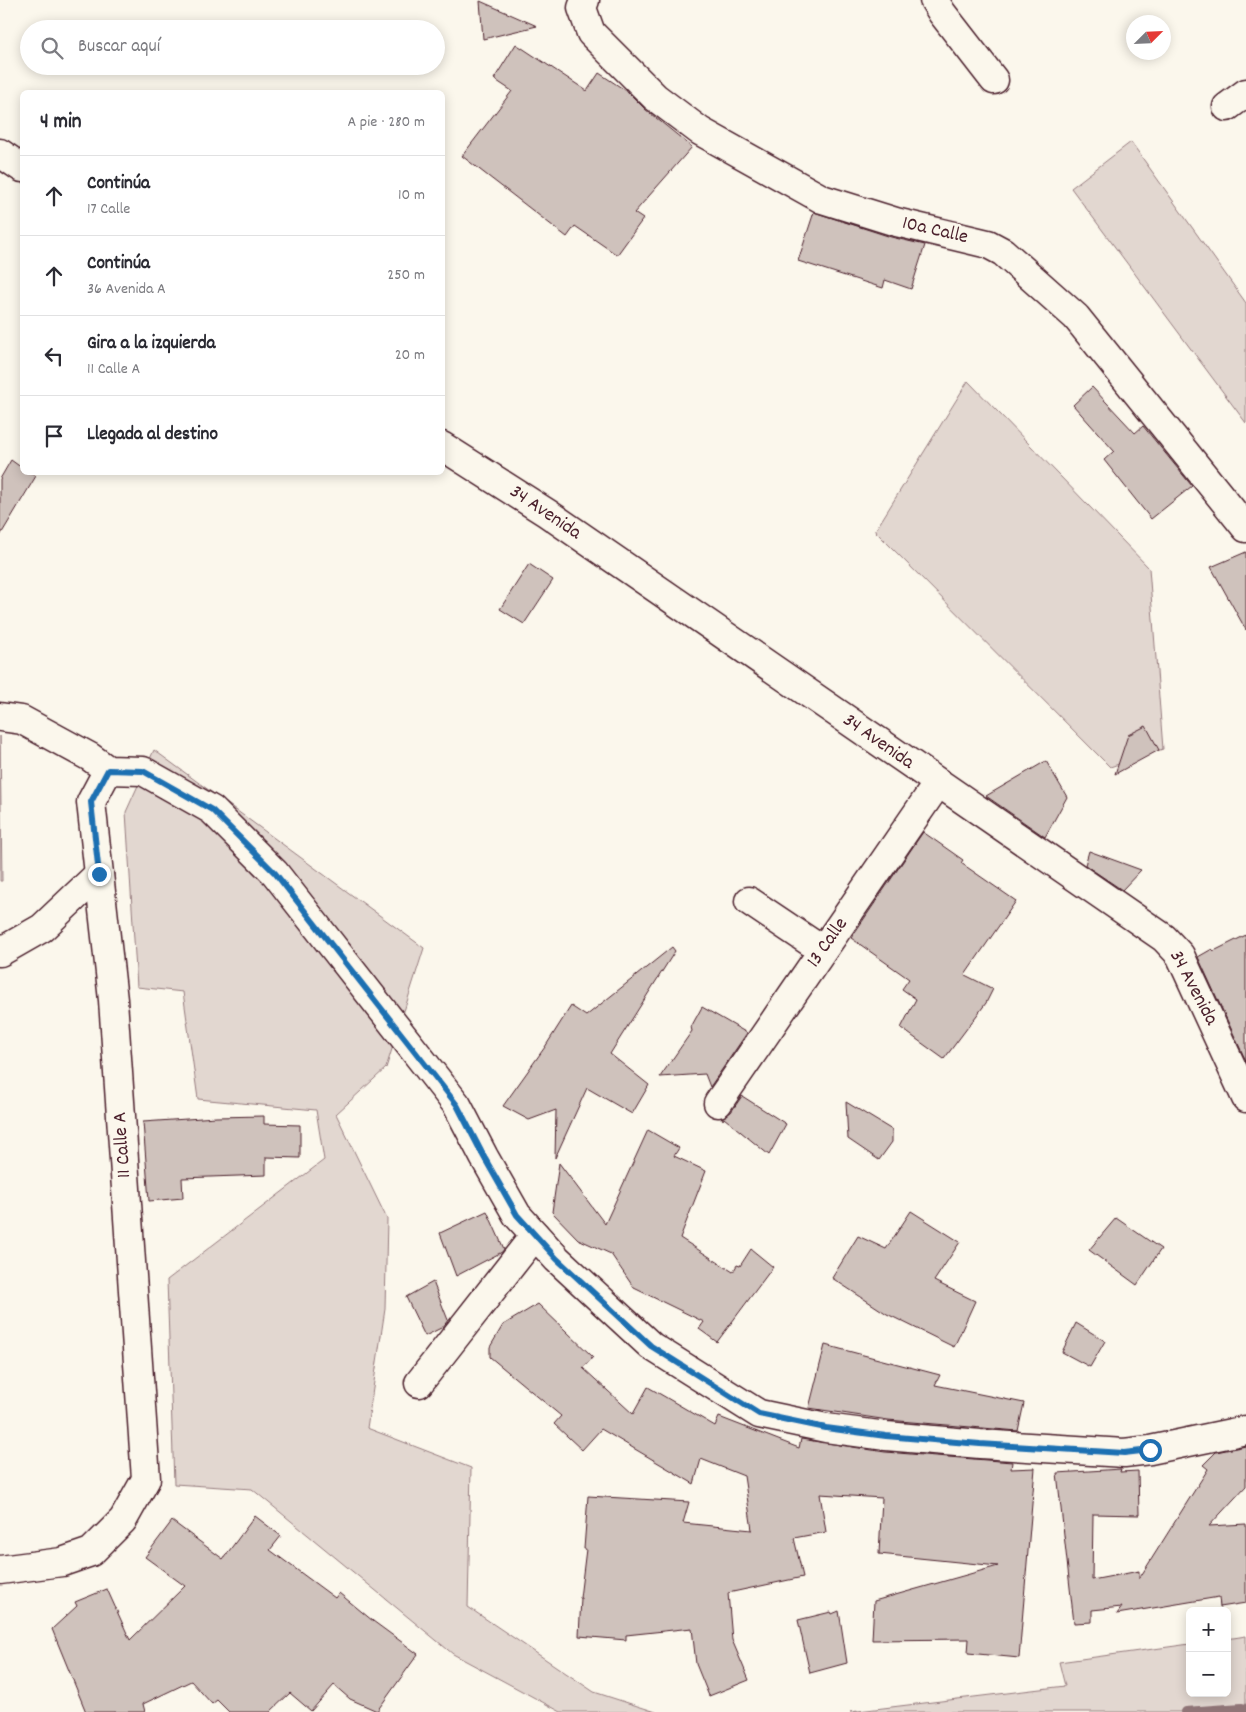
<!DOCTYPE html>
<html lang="es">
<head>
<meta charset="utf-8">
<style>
	:root { --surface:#fff; --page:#f2f2f3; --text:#2b2b33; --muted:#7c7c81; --line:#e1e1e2 }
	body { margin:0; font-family:Dekko,sans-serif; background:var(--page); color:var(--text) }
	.controls { position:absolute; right:15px; bottom:15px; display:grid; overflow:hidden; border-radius:8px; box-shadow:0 2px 12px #0003 }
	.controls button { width:45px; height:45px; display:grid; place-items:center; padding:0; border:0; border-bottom:1px solid var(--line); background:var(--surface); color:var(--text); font:25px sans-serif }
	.compass { position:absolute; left:1126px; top:15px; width:45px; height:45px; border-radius:50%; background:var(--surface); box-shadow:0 2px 12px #0003; rotate:66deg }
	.stop { position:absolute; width:15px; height:15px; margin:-11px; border:4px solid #1f6fb2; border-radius:50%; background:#fff }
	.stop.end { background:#1f6fb2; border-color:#fff; box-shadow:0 1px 5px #0008 }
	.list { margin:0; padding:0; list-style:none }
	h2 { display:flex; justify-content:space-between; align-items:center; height:65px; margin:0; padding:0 20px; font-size:21px }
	h2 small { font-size:16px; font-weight:400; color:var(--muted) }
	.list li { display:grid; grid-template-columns:32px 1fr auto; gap:15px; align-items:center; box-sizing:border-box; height:80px; padding:0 20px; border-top:1px solid var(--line) }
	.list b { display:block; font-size:19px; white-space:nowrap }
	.list p { margin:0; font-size:16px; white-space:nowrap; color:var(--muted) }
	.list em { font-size:16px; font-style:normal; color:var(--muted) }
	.icon { flex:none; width:28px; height:28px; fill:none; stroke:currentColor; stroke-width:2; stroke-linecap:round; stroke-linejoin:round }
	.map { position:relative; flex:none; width:1246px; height:1712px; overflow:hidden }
	.search { position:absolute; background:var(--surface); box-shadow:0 2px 12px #0003; left:20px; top:20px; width:425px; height:55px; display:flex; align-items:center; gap:12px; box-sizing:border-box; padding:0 18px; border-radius:28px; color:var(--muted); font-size:19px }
	.panel { position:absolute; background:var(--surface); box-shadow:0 2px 12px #0003; left:20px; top:90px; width:425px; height:385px; border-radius:8px }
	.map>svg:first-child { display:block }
</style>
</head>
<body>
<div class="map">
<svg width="1246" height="1712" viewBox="0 0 1246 1712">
	<rect width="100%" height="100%" fill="#fbf7ec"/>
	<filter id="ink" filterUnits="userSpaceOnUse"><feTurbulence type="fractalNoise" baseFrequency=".02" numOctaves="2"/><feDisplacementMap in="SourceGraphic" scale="10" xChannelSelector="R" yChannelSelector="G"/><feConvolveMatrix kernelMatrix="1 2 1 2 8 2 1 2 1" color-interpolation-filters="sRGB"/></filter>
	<g filter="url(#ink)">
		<g fill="#e2d7d0" stroke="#967b7e">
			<path d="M 1131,142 L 1246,303 L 1246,423 L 1071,188 Z"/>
			<path d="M 968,381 L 1149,568 L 1163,749 L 1110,767 L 875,531 Z"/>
			<path d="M 0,736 L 2,881 L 0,881 Z"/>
			<path d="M 154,750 L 424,948 L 386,1068 L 336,1114 L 387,1219 L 385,1309 L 367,1428 L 471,1468 L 468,1607 L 594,1692 L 656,1712 L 561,1712 L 453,1654 L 252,1489 L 174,1484 L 167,1280 L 324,1160 L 316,1110 L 198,1099 L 183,992 L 137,987 L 126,812 Z"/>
			<path d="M 1246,1636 L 1246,1712 L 850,1712 L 1065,1686 L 1059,1662 L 1190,1644 L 1190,1693 L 1227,1693 L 1227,1639 Z"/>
		</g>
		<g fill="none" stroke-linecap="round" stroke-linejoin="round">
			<path stroke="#907477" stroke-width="10" d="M 1186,1712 L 1242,1708 L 1246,1709"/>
		</g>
		<g fill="#cfc2bc" stroke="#4a1f2b">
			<path d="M 480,1 L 537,26 L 483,39 Z"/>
			<path d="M 516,44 L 587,91 L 599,73 L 628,92 L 645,109 L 692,147 L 634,213 L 643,219 L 617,255 L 575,226 L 567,237 L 462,156 L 512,91 L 494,79 Z"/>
			<path d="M 814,212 L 891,237 L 925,245 L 911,289 L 885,280 L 883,288 L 798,261 Z"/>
			<path d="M 1092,387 L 1135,433 L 1143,426 L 1192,486 L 1151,519 L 1104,460 L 1114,451 L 1073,405 Z"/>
			<path d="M 11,460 L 22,468 L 22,472 L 30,472 L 36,476 L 0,536 L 0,479 Z"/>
			<path d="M 1246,552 L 1246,630 L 1211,567 Z"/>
			<path d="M 529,564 L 553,580 L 524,624 L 500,609 Z"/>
			<path d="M 1146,726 L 1159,750 L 1115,774 L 1128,735 Z"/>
			<path d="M 1046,761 L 1067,797 L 1045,837 L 986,796 Z"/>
			<path d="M 923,832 L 963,860 L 961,863 L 1016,901 L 965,975 L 993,989 L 986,1003 L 944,1059 L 901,1028 L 916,999 L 902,989 L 909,979 L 851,938 Z"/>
			<path d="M 1089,851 L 1141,870 L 1122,890 L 1085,865 Z"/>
			<path d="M 1246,935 L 1246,1061 L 1198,957 L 1212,949 L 1214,951 Z"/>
			<path d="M 672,947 L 675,951 L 610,1054 L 649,1085 L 632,1114 L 587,1088 L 555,1158 L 556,1110 L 529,1120 L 503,1106 L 545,1047 L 571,1006 L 586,1016 Z"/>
			<path d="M 702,1007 L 747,1033 L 710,1087 L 705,1074 L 660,1077 L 692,1031 L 691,1027 Z"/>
			<path d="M 742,1096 L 786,1124 L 769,1155 L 724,1118 L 723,1120 L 722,1118 L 731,1112 Z"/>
			<path d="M 846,1102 L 892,1130 L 892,1142 L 879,1160 L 848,1139 Z"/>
			<path d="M 264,1116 L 264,1124 L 300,1125 L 300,1158 L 266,1157 L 266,1175 L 182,1178 L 183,1198 L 149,1201 L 143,1122 L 216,1117 Z"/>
			<path d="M 648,1130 L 679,1148 L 674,1156 L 706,1171 L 680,1238 L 733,1272 L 737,1265 L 740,1266 L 751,1249 L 773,1267 L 717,1342 L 699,1329 L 704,1322 L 634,1288 L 611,1254 L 578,1239 L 552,1212 L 559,1163 L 605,1224 Z"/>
			<path d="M 487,1211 L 504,1249 L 502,1252 L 456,1276 L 440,1233 Z"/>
			<path d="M 911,1211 L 960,1242 L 934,1281 L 975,1301 L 954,1347 L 887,1314 L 832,1278 L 858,1236 L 886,1249 Z"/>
			<path d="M 1116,1218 L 1161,1249 L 1137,1285 L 1089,1250 Z"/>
			<path d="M 433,1282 L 448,1320 L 443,1327 L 425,1336 L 406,1297 Z"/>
			<path d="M 538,1304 L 593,1357 L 583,1368 L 633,1414 L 648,1387 L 715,1426 L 719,1417 L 799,1448 L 801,1439 L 885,1452 L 1012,1462 L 1011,1469 L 1035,1468 L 1019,1658 L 968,1653 L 969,1639 L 872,1640 L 874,1601 L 998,1566 L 879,1554 L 882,1498 L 820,1494 L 826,1532 L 794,1538 L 803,1577 L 728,1593 L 732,1640 L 749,1680 L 709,1696 L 696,1664 L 692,1628 L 626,1635 L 626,1640 L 579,1636 L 581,1598 L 580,1598 L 586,1549 L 584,1549 L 588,1496 L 689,1502 L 683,1523 L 752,1530 L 744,1476 L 701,1459 L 694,1484 L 601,1429 L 582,1450 L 554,1424 L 561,1416 L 490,1357 L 490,1347 L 503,1325 Z"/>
			<path d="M 1076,1323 L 1105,1341 L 1090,1367 L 1062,1352 Z"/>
			<path d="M 825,1345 L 940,1375 L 935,1385 L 1024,1403 L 1018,1431 L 888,1420 L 809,1408 Z"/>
			<path d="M 1246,1446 L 1246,1486 L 1209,1526 L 1246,1524 L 1246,1603 L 1220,1607 L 1219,1597 L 1117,1614 L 1122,1607 L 1092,1610 L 1092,1622 L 1074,1623 L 1057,1473 L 1121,1469 L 1120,1472 L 1138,1471 L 1139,1515 L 1093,1514 L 1092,1580 L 1139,1571 L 1139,1579 L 1208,1469 L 1203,1465 L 1216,1452 Z"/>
			<path d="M 255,1516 L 281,1536 L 270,1550 L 335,1598 L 339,1593 L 373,1621 L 418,1654 L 377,1711 L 350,1699 L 334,1685 L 311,1711 L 290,1693 L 270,1712 L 229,1712 L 217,1700 L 212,1704 L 191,1681 L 143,1704 L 145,1712 L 86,1712 L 52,1629 L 77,1606 L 75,1602 L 107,1589 L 130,1640 L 185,1586 L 145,1557 L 172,1521 L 223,1559 Z"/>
			<path d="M 839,1611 L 847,1663 L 810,1673 L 798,1620 L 831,1612 L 832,1614 Z"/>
		</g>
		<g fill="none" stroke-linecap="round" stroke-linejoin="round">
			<g stroke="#4a1f2b" stroke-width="31">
				<g id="minor">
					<path d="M 585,0 L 582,8 L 591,33 L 655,97 L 700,131 L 822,199 L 896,222 L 988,244 L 1003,252 L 1076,317 L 1246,528"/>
					<path d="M 934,0 L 942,13 L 994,80"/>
					<path d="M 1227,107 L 1246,93"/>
					<path d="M 0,153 L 22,168"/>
					<path d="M 442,446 L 547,513 L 1164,938 L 1180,955 L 1246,1098"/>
					<path d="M 0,717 L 22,720 L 90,757 L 108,770 L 143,771 L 212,810 L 275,873 L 457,1105 L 484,1157 L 517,1215 L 557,1259 L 651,1346 L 759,1414 L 826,1428 L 886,1436 L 980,1444 L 1124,1453 L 1150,1450 L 1246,1430"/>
					<path d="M 749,901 L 822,950"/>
					<path d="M 0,952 L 42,928 L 99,874"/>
					<path d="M 718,1103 L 938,783"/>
					<path d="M 419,1383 L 535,1235"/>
					<path d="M 0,1570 L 62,1562 L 91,1552 L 123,1520 L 146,1479 L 113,1000 L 91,802 L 108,770"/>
				</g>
			</g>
			<use href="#minor" stroke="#fbf7ec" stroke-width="28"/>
		</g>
	</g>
	<g fill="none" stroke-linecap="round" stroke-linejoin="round" filter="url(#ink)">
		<path stroke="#1f6fb2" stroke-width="6" d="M 99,874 L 91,802 L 108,770 L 143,771 L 212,810 L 275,873 L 457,1105 L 484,1157 L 517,1215 L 557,1259 L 651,1346 L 759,1414 L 826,1428 L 886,1436 L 980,1444 L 1124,1453 L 1150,1450"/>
	</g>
	<g text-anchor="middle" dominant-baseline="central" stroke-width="5" stroke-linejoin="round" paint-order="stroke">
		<g font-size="20" fill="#4a1f2b" stroke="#fbf7ec">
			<text transform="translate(935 231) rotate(13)">10a Calle</text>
			<text transform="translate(545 513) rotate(34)">34 Avenida</text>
			<text transform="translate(878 742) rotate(35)">34 Avenida</text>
			<text transform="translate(828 943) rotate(-55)">13 Calle</text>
			<text transform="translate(1193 988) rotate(62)">34 Avenida</text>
			<text transform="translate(123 1145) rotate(-94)">11 Calle A</text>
		</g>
	</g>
</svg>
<div class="controls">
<button>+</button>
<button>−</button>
</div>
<svg class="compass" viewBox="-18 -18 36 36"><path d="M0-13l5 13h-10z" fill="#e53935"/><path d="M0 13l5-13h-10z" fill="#7c7c81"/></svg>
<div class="stop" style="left:1150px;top:1450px"></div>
<div class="stop end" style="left:99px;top:874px"></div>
<div class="search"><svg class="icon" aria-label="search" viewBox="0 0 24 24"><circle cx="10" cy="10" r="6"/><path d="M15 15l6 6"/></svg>Buscar aquí</div>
<section class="panel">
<h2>4 min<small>A pie · 280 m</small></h2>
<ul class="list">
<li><svg class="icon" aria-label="ahead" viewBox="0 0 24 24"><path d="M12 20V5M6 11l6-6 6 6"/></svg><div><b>Continúa</b><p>17 Calle</p></div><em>10 m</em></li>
<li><svg class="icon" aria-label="ahead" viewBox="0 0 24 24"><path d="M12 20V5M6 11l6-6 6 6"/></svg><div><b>Continúa</b><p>36 Avenida A</p></div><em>250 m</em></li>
<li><svg class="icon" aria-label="left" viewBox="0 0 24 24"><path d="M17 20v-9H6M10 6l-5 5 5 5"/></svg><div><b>Gira a la izquierda</b><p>11 Calle A</p></div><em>20 m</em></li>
<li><svg class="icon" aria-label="arrive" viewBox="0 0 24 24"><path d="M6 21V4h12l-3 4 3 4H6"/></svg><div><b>Llegada al destino</b></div></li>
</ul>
</section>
</div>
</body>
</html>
